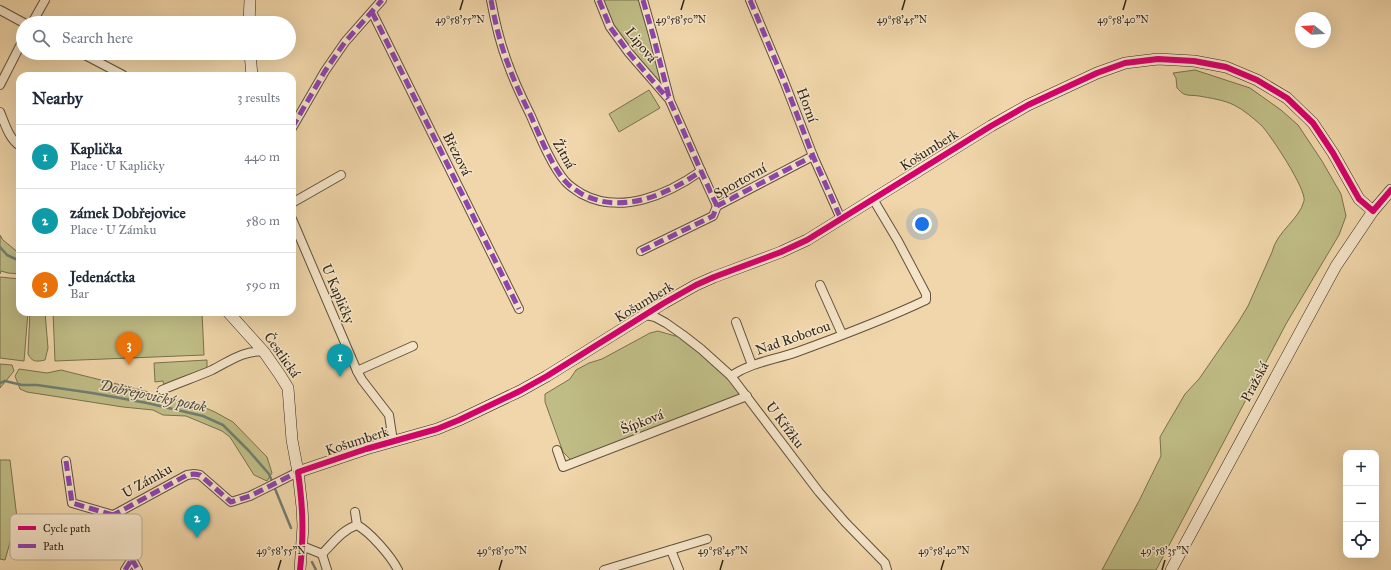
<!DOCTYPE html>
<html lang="en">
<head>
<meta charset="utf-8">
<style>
	:root { --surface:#fff; --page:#f6f6f7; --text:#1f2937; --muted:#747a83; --line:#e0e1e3; --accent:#8f2418 }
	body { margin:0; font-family:"IM FELL Great Primer",serif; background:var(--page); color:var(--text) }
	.controls { position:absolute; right:12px; bottom:12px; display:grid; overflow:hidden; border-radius:8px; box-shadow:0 4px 16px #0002 }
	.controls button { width:36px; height:36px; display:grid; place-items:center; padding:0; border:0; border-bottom:1px solid var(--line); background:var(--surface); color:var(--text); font:20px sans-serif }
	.compass { position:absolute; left:1295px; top:12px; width:36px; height:36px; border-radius:50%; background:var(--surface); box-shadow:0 4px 16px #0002; rotate:288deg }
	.you { position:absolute; left:922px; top:224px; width:14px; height:14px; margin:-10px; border:3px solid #fff; border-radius:50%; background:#1a73e8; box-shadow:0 0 0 6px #1a73e833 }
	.badge { display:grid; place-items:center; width:26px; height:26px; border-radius:50%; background:var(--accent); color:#fff; font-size:13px; font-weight:700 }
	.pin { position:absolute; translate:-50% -33px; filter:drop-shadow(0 1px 2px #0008) }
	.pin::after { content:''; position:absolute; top:21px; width:14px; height:12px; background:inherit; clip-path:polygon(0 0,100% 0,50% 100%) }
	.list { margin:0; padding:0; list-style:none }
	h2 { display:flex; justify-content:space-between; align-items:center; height:52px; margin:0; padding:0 16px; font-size:17px }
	h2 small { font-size:13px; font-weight:400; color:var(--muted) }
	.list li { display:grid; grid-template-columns:26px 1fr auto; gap:12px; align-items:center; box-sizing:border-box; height:64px; padding:0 16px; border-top:1px solid var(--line) }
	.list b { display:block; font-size:15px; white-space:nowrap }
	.list p { margin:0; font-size:13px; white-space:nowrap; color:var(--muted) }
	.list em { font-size:13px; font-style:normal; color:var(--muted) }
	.icon { flex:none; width:22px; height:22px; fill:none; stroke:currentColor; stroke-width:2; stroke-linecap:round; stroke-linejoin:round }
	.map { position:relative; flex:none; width:1391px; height:570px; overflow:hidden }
	.search { position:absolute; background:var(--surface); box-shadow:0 4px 16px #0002; left:16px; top:16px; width:280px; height:44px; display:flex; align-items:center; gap:10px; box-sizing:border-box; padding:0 14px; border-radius:22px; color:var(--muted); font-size:15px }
	.panel { position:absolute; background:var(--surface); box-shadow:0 4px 16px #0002; left:16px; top:72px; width:280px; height:244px; border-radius:12px }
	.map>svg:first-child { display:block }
</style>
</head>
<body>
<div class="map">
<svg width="1391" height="570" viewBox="0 0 1391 570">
	<rect width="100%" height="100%" fill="#f0d6aa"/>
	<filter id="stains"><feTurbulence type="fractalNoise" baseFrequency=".005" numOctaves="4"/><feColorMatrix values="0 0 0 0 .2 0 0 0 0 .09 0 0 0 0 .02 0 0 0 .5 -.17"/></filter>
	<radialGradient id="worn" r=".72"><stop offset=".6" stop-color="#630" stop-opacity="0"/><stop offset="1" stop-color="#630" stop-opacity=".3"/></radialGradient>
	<g fill="#bfbc85" stroke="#78714f">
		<path d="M 599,0 L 643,0 L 670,101 L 629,53 Z"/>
		<path d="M 1195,70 L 1250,88 L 1281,110 L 1298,125 L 1322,161 L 1341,194 L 1346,216 L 1339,235 L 1286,324 L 1156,570 L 1102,570 L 1140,499 L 1161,456 L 1160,437 L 1168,423 L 1185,394 L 1199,379 L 1239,321 L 1248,306 L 1272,252 C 1277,231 1299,220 1304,201 C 1307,190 1270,134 1261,125 C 1253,118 1244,110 1234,105 C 1224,100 1210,98 1199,96 C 1194,95 1188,96 1184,94 C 1182,93 1179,90 1177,88 L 1176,78 L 1173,73 Z"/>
		<path d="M 649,90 L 660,108 L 619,132 L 609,114 Z"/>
		<path d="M 0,235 L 3,240 L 20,254 L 20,274 L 8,273 L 1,271 L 0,274 Z"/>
		<path d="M 0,277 L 20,279 L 20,312 L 28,312 L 24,361 L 0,358 Z"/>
		<path d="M 30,312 L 45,312 L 48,348 L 45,360 C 36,362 32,362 28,354 Z"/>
		<path d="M 53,312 L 202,312 L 204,355 L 55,361 Z"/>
		<path d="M 658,331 L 675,336 L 683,335 L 747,396 L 573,462 L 563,452 L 545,402 L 545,394 L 570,379 L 576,370 L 589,363 L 602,359 L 650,333 Z"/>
		<path d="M 207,360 L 207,368 L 164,385 L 163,381 L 155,382 L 154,363 Z"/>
		<path d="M 0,364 L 12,365 L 14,371 L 0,388 Z"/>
		<path d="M 19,369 L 47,373 L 61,370 L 145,391 L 158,396 L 174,400 L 192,402 L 215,412 L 233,422 L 267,457 L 272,473 L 267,481 L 254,475 L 230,437 L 222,431 L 186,416 L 163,415 L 153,410 L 123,407 L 27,392 L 20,389 L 15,376 Z"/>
		<path d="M 0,460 L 10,460 L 17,518 L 5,560 L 0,559 Z"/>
	</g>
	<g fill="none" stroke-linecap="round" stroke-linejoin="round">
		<g stroke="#707e71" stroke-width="2.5">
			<path d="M 0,247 L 7,255 L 20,261"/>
			<path d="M 0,383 L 5,381 L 22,385 L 37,385 L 92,393 L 147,403 L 203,416 L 223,425 L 249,451 L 269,474 L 291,528"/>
			<path d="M 312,562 L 316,570"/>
		</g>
		<g stroke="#60523d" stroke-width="10">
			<g id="street">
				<path d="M 491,0 C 495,22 500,43 508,64 C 514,81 522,98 530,114 C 539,134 551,165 565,181 C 570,187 576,190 582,194 C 621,215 667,195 701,171"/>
				<path d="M 599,0 L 610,27 L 629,53 L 668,98"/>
				<path d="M 643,0 L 653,35 L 670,101 L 701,171 L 717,206"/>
				<path d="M 750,0 L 784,81 L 813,156 L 841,219"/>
				<path d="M 0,10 L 24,23"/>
				<path d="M 372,12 L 519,309"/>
				<path d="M 32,23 L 45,0"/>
				<path d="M 81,53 L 123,75"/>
				<path d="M 0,85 L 23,40"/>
				<path d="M 0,112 C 5,124 9,139 20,146"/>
				<path d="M 292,128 L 325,71 L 345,42 L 382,0"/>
				<path d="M 292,203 L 341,175"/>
				<path d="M 292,219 L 357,371 L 362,380 L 389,415 L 393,441"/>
				<path d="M 641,251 L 713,216 L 717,206 L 813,156"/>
				<path d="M 820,285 L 842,334"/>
				<path d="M 646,315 L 655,317 L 666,323 L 683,335 L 701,349 L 731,376 L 819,492 L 845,522 L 885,563 L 887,570"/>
				<path d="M 736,322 L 752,365"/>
				<path d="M 357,371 L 413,346"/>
				<path d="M 731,376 C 752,362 774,360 797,352 C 841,336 884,320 926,300 L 926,294 L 898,241 L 873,199"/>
				<path d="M 162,390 C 178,383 196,377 212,370 C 228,362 245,349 264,352"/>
				<path d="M 557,450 L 563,467 L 747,396"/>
				<path d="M 66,461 L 72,503 L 113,515"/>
				<path d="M 355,512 L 357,525"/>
				<path d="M 302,546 L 322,554"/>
				<path d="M 671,550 L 679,570"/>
				<path d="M 322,554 C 333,543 342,530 357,525 C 370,532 391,556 398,570"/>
				<path d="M 322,554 L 327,570"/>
				<path d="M 132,559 L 138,570"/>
				<path d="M 125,570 L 132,559 L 112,522 L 113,515 L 119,512 L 187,475 L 194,474 L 200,475 L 231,502 L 250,496 L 298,472"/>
				<path d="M 604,570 L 707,539"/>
			</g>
		</g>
		<g stroke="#302619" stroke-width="12">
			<g id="secondary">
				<path d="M 249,23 L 250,0"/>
				<path d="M 250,53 L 252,76"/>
				<path d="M 228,312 L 264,352 L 280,375 L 288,388 L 292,440 L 298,472 L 302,507 L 303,526 L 300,570"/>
				<path d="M 298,472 L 366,449 L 437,429 L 459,420 L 520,391 L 547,376 L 664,303 L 696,285 L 714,277 L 781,252 L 807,240 L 991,126 L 1028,105 L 1097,73 L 1125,63 L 1158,59 L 1194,61 L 1226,67 L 1257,80 L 1287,98 L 1313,123 L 1333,153 L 1359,199 L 1373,211"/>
				<path d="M 1171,570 L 1336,266 L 1373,211 L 1391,190"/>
			</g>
		</g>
		<use href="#street" stroke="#f5e4c8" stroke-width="8"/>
		<use href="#secondary" stroke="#f5e4c8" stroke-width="11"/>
		<g stroke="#8e44ad" stroke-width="5" stroke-dasharray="10 5" stroke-linecap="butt">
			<path d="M 491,0 C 495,22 500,43 508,64 C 514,81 522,98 530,114 C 539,134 551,165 565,181 C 570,187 576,190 582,194 C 621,215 667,195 701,171"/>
			<path d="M 599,0 L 610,27 L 629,53 L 668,99"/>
			<path d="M 643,0 L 653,35 L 670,101 L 701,171 L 717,206"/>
			<path d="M 750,0 L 784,81 L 813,156 L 841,219"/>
			<path d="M 372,12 L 519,309"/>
			<path d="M 292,128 L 325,71 L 345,42 L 382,0"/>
			<path d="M 641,251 L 713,216 L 717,206 L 813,156"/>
			<path d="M 66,461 L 72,503 L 113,515"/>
			<path d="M 132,559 L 138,570"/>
			<path d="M 125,570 L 132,559 L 112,522 L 113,515 L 119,512 L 187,475 L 194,474 L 200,475 L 231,502 L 250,496 L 298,472"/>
		</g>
		<g stroke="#f5e4c8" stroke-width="8">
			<path id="cycleway" d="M 300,570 C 304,534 303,508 298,472 L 366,449 L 437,429 L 459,420 L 520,391 L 547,376 L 664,303 L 696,285 L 714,277 L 781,252 L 807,240 L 991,126 L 1028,105 L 1097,73 L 1125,63 L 1158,59 L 1194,61 L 1226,67 L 1257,80 L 1287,98 L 1313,123 L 1333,153 L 1359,199 L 1373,211 L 1391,190"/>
		</g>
		<use href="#cycleway" stroke="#d6006c" stroke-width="6"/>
	</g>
	<path fill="none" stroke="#302619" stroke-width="1.5" d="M 460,10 L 463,0M 681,10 L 684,0M 902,10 L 905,0M 1123,10 L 1126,0M 278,570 L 281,560M 499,570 L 502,560M 720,570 L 723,560M 941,570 L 944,560M 1162,570 L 1165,560"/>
	<g text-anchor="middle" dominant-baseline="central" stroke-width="3" stroke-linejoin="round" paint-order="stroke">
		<g font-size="14" fill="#302619" stroke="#f5e4c8">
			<text transform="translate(641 45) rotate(51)">Lipová</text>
			<text transform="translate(807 105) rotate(69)">Horní</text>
			<text transform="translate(929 150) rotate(-32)">Košumberk</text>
			<text transform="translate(457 154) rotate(63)">Březová</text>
			<text transform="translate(564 154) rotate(61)">Žitná</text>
			<text transform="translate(740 181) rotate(-29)">Sportovní</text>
			<text transform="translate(338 294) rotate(67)">U Kapličky</text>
			<text transform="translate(644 302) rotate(-31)">Košumberk</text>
			<text transform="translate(793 338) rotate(-19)">Nad Robotou</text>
			<text transform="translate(282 355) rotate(55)">Čestlická</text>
			<text transform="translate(1255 382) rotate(-62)">Pražská</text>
			<text transform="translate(642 422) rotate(-21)">Šípková</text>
			<text transform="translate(785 425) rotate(53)">U Křížku</text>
			<text transform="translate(357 441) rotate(-18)">Košumberk</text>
			<text transform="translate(147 481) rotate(-29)">U Zámku</text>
		</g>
		<g font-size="15" font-style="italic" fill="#4a4b3e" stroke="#f5e4c8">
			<text transform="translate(153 396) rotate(12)">Dobřejovický potok</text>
		</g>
	</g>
	<rect x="10" y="514" width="132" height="46" rx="6" fill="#f5e4c8" stroke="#baab94" stroke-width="1"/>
	<rect x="18" y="526" width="18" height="4" fill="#d6006c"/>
	<rect x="18" y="544" width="18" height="4" fill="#8e44ad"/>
	<g font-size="11" fill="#302619">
		<text x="43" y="532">Cycle path</text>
		<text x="43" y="550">Path</text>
	</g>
	<g font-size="10" text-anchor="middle" fill="#302619" stroke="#f5e4c8" stroke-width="3" stroke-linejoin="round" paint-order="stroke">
		<text x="460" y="23">49°58'55"N</text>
		<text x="681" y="23">49°58'50"N</text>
		<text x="902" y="23">49°58'45"N</text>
		<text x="1123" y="23">49°58'40"N</text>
		<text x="281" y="554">49°58'55"N</text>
		<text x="502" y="554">49°58'50"N</text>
		<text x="723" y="554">49°58'45"N</text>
		<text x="944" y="554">49°58'40"N</text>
		<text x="1165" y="554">49°58'35"N</text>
	</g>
	<rect width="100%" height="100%" filter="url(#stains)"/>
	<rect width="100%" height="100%" fill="url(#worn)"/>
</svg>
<div class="controls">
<button>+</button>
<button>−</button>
<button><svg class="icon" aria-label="locate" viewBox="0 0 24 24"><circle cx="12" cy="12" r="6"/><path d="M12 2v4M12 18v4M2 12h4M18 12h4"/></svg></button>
</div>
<svg class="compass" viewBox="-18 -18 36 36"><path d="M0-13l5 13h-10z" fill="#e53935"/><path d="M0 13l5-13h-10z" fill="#747a83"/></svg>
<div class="you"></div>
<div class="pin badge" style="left:340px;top:377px;background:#0f9aa8">1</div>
<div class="pin badge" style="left:197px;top:538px;background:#0f9aa8">2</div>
<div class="pin badge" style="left:129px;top:365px;background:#e8710a">3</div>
<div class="search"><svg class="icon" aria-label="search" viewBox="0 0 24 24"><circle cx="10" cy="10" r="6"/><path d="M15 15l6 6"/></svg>Search here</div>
<section class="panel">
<h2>Nearby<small>3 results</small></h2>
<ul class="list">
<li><span class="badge" style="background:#0f9aa8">1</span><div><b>Kaplička</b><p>Place · U Kapličky</p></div><em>440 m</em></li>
<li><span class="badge" style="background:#0f9aa8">2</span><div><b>zámek Dobřejovice</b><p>Place · U Zámku</p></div><em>580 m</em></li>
<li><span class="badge" style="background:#e8710a">3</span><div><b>Jedenáctka</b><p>Bar</p></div><em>590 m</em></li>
</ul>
</section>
</div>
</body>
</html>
